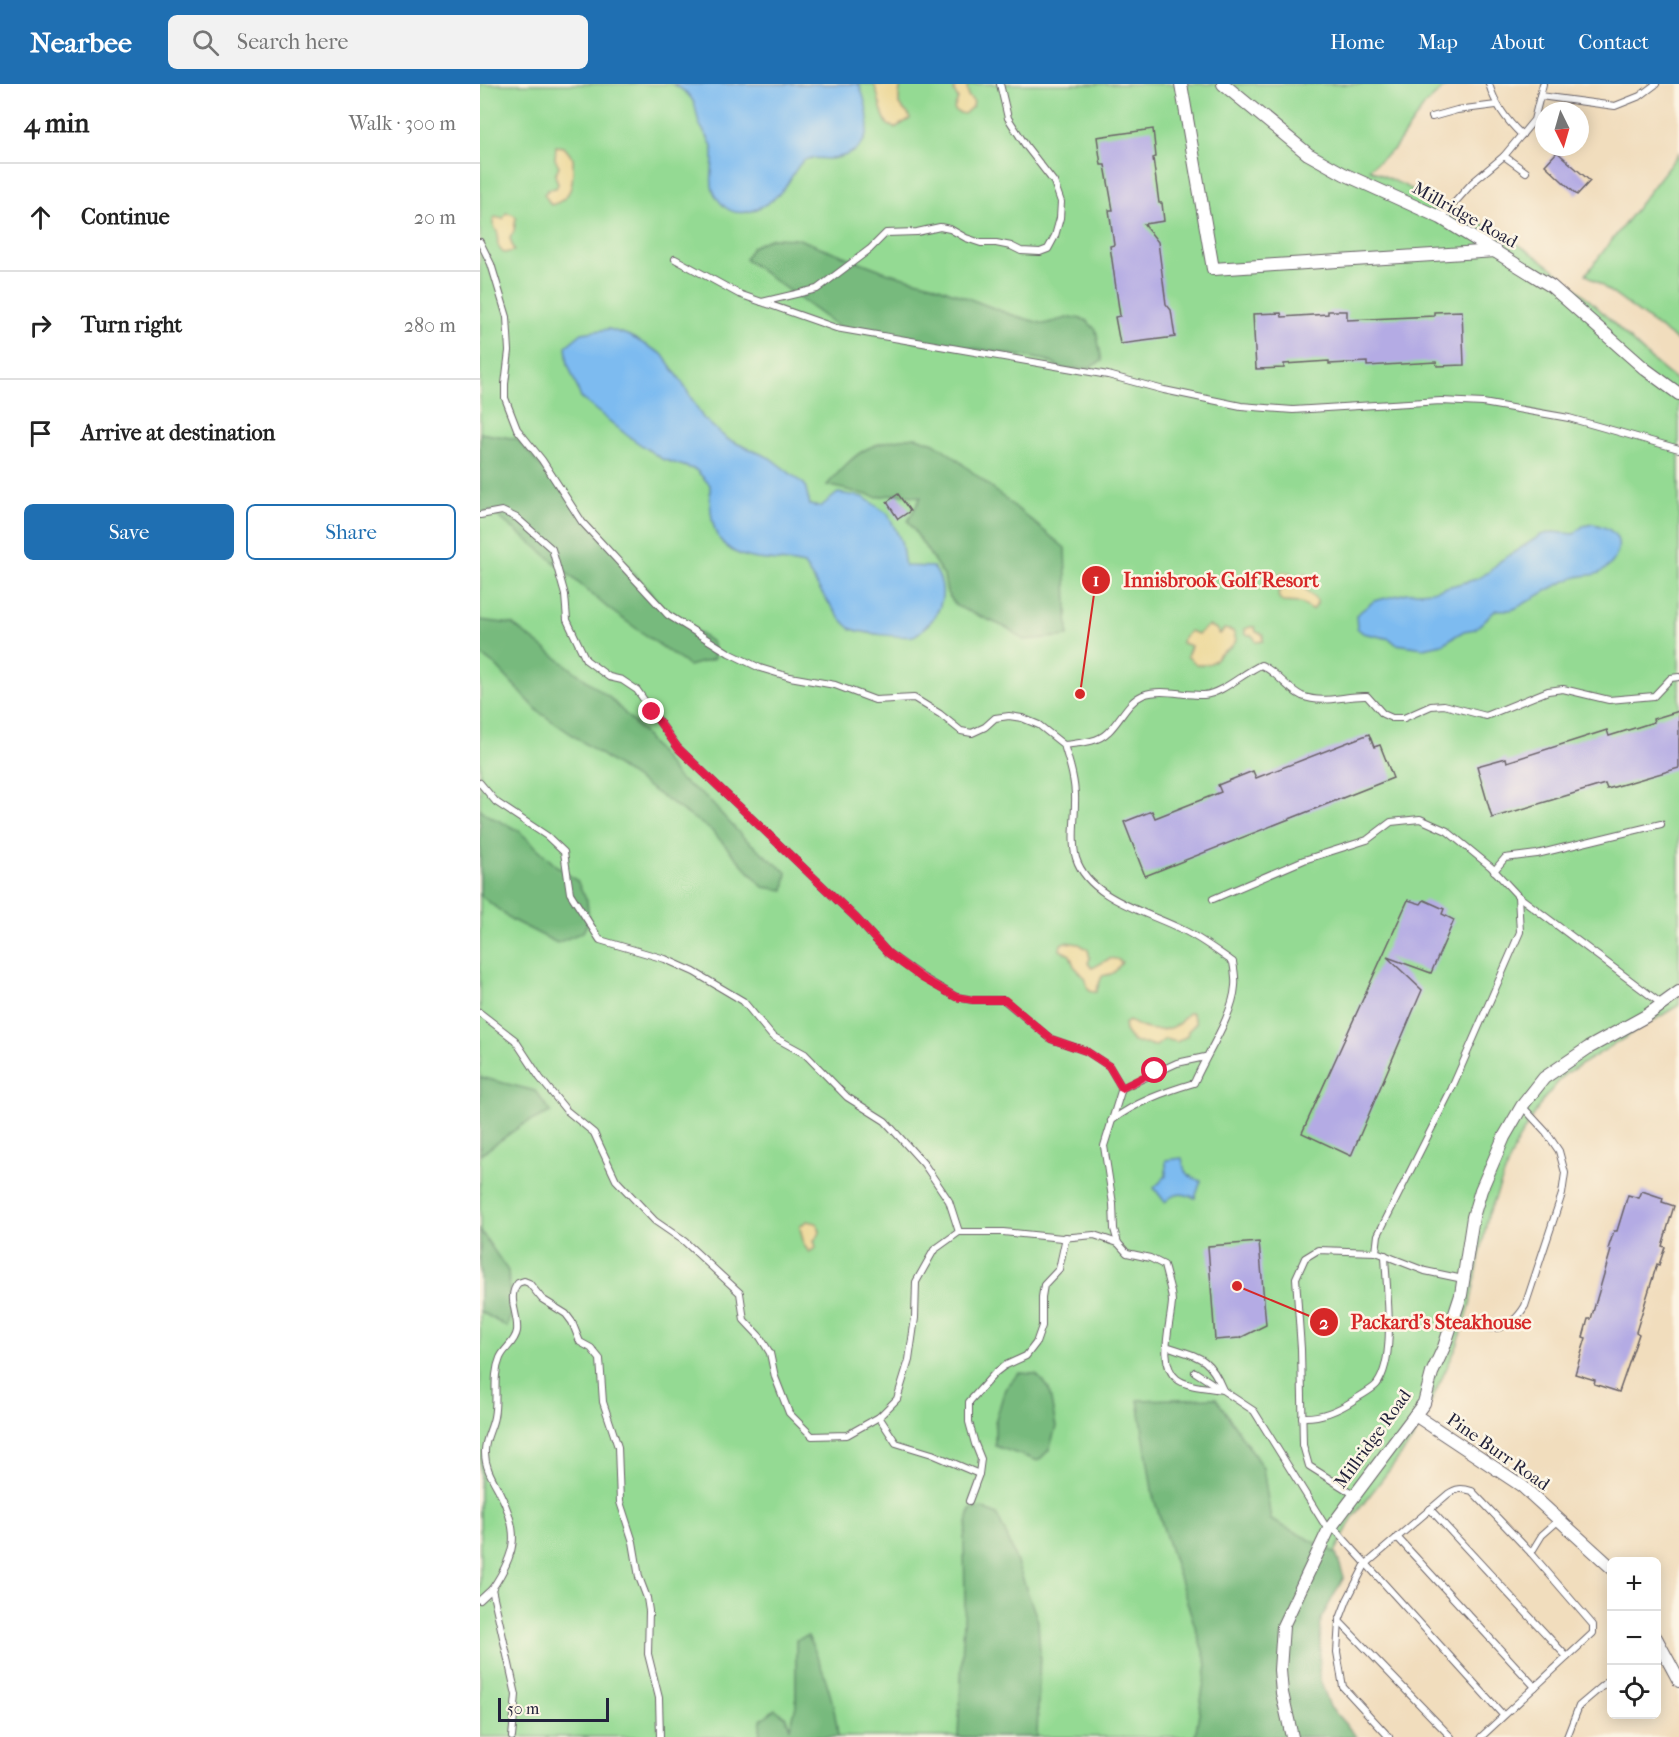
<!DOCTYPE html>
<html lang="en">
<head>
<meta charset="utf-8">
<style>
	:root { --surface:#fff; --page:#f2f2f2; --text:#222; --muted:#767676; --line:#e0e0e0; --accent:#1f6fb2 }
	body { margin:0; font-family:"IM FELL French Canon",serif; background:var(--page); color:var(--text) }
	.controls { position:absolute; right:18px; bottom:18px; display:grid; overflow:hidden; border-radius:9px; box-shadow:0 3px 15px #0003 }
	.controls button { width:54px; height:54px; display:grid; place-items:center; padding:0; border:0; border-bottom:2px solid var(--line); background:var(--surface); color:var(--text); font:30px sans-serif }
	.compass { position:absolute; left:1055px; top:18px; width:54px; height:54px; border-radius:50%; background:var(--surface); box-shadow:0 3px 15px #0003; rotate:175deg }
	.scale { position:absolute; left:18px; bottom:15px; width:111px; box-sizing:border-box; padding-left:6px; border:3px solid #22223b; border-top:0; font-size:16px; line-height:21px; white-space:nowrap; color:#22223b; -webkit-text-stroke:4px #fcf5e5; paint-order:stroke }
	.stop { position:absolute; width:18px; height:18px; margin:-14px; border:4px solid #e11d48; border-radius:50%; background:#fff }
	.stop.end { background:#e11d48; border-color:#fff; box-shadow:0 2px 6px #0008 }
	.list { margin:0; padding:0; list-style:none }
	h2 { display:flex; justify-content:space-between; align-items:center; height:78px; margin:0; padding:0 24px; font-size:26px }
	h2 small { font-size:20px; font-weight:400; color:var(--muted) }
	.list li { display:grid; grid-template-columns:39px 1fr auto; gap:18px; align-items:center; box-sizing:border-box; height:108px; padding:0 24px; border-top:2px solid var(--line) }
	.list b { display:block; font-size:22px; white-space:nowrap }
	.list em { font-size:20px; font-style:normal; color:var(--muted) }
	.actions { display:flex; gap:12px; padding:18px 24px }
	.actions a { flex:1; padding:14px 0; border:2px solid var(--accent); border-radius:9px; text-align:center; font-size:21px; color:var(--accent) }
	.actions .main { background:var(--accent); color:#fff }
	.icon { flex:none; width:33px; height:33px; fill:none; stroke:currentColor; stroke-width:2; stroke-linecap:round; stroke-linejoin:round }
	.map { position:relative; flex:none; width:1199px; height:1653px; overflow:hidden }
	header { display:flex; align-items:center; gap:36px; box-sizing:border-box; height:84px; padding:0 30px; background:var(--accent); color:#fff }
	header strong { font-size:28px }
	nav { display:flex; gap:33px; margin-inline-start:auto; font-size:21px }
	.search { width:420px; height:54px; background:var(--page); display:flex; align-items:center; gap:15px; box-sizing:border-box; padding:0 21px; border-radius:9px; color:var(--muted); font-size:22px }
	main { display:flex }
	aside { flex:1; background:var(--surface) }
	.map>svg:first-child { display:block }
</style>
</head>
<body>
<header>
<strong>Nearbee</strong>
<div class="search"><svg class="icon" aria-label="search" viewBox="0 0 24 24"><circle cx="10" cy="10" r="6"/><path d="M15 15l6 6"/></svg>Search here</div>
<nav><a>Home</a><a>Map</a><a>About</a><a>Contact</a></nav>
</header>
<main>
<aside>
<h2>4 min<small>Walk · 300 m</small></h2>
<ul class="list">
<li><svg class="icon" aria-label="ahead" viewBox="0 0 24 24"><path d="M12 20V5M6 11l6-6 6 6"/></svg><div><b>Continue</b></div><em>20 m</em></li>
<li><svg class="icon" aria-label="right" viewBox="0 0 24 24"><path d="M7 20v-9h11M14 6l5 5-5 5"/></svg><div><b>Turn right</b></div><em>280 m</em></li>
<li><svg class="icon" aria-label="arrive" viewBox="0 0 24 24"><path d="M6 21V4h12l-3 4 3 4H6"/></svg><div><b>Arrive at destination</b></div></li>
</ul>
<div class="actions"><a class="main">Save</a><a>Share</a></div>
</aside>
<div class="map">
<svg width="1199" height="1653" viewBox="0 0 1199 1653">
	<rect width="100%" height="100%" fill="#fcf5e5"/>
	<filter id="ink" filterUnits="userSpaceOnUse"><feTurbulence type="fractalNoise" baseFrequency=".0167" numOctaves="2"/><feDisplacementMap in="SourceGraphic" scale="12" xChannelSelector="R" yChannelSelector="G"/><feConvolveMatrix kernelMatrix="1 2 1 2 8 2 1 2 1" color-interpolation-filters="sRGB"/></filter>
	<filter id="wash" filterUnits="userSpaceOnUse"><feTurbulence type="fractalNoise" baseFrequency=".008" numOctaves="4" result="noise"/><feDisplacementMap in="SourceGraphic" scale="24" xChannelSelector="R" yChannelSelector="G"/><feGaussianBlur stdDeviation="1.35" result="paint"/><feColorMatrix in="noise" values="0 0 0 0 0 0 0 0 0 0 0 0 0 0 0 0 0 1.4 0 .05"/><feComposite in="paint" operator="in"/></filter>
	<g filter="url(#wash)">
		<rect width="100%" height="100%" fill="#f1ddbd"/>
		<g fill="#94da93" stroke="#5b7e67" stroke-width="1.5">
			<path d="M 0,0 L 968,0 L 945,21 L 914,65 L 889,85 C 950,114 1024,145 1077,188 C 1120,221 1155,266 1199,298 L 1199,921 L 1085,990 L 1063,1016 L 1037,1058 L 1008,1132 L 989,1226 L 977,1262 L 934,1354 L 873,1433 L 841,1496 L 821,1560 L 838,1653 L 0,1653 Z"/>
			<path d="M 1199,69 L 1199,258 L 1106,190 Z"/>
		</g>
		<g fill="#77ba7d" stroke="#4c6e5c" stroke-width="1.5">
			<path d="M 291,154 L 319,155 L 409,189 L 451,200 L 529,230 L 564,240 L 591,233 L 606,236 L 616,246 L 622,277 L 608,284 L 583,285 L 566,276 L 506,266 L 461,261 L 359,243 L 265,175 L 272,163 Z"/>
			<path d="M 0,349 L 37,355 L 182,522 L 233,559 L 234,575 L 209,582 L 129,525 L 60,466 L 11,427 L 0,429 Z"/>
			<path d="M 436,353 L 454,359 L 473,372 L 585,464 L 588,552 L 544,556 L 527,544 L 476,522 L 467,509 L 464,492 L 428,437 L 441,413 L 418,410 L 396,413 L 347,401 C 378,366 388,358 436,353 Z"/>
			<path d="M 0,536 L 32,540 L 130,614 L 161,646 L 200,696 L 225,712 L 263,753 L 307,789 L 304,806 L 283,803 L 232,747 L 59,628 L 16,582 L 0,570 Z"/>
			<path d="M 0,724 L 5,730 L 38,746 L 74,780 L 97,797 L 107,817 L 109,836 L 103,848 L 77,859 L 32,836 L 0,811 Z"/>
			<path d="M 0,993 L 55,1007 L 71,1028 L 42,1041 L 0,1071 Z"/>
			<path d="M 0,1146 L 28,1187 L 31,1230 L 27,1243 L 0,1227 Z"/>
			<path d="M 539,1289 L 556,1290 L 569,1305 L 576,1343 L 569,1366 L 558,1377 L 515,1362 L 515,1338 L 525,1305 Z"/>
			<path d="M 736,1314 L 783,1384 L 791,1436 L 856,1469 L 864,1493 L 841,1535 L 839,1593 L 850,1623 L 877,1653 L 715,1653 L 727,1580 L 673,1412 L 658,1316 Z"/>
			<path d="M 502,1424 L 517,1431 L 529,1457 L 558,1537 L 560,1568 L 557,1653 L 478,1653 L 485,1517 L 484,1454 L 490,1426 Z"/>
			<path d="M 328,1552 C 343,1583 355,1618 358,1653 L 279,1653 L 281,1636 L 295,1625 L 306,1633 L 310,1644 L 316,1622 L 316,1556 Z"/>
		</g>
		<g fill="#eeda9e" stroke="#887e6c" stroke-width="1.5">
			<path d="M 394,0 L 421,0 L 419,11 L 419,21 L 429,31 L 430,35 L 415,44 L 408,41 C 400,29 400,14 394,0 Z"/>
			<path d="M 476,0 L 489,0 L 487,2 L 488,12 L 494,18 L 493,22 L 484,30 L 477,28 L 474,25 L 478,15 L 474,7 Z"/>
			<path d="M 76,62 L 84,63 L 93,74 C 93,95 95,115 71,121 L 64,110 L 69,105 L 76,104 L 78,100 L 75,91 L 79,82 L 75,75 Z"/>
			<path d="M 26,129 L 32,130 L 36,133 L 34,147 L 30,154 L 34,167 L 24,169 C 17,164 17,158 18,150 C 15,143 10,140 15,133 L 23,135 Z"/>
			<path d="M 802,488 L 809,489 L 814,495 L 824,489 L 827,490 L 830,498 L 825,505 L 837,517 L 837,520 L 834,525 L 831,526 L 821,519 L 803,518 L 799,514 L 798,509 L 801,505 L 797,492 Z"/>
			<path d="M 728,542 L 735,544 L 740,550 L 744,545 L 753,547 L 756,556 C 753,562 752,562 746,566 C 732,574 738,581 717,581 L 707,572 L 711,562 L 702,559 L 703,554 L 710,547 L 718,550 Z"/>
			<path d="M 770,543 L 775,543 L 776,548 L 783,550 L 783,557 L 776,558 L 773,552 L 765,550 L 765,545 Z"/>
			<path d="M 585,858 L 599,860 L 608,866 L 610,874 L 608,879 L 612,884 C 623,880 630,869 642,878 C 633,890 637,889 622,892 L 616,908 L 612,908 L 608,904 L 605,894 L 594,882 L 590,871 L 580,866 L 581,860 Z"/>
			<path d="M 708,929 L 712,929 L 716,939 L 708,947 L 707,952 L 697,958 L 685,955 L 676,962 L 653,958 L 645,947 L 644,940 L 649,937 C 664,946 682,950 698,940 C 702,937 705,932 708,929 Z"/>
			<path d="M 327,1137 L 336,1139 C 342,1147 341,1150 334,1156 L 336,1164 L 329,1168 L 324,1161 L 320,1144 L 320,1142 Z"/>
		</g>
		<g fill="#7dbbf0" stroke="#506e96" stroke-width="1.5">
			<path d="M 193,0 L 379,0 C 393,35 396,70 349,75 C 340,75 330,72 323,77 C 315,84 311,96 304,104 C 293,119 263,138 245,123 C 224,104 234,91 233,68 C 233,57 223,49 219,39 C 216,30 217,22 211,14 C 207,8 200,4 193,0 Z"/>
			<path d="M 129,245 L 150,252 L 182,270 L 200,295 L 223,334 L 247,355 L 290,374 L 325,401 L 330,421 L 340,423 L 358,409 L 383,413 L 408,430 L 421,457 L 425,482 L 453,483 C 469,502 463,529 444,544 C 441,547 437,551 433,552 C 424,554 378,549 370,544 C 356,534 334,496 324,481 C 308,477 293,477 277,475 C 232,468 230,439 230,401 L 216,386 L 182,375 L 148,352 L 101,314 L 88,280 L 86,262 L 102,249 Z"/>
			<path d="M 1113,440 C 1123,442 1136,446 1138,458 C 1140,469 1133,480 1124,486 C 1116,493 1107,490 1097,493 C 1075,499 1055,515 1034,525 C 1028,527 1023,525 1016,526 L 995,545 L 984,547 L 962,560 L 944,564 L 916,560 L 910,555 L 883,549 L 877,544 L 876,531 L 894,517 L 927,509 L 952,507 L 997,495 L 1009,488 L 1020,477 L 1061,451 L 1073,448 L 1094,450 L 1103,442 Z"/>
			<path d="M 702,1074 C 704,1088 708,1093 721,1097 L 715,1114 C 703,1109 695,1108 685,1118 L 674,1104 L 686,1092 L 686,1076 Z"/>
		</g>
		<g id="blocks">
			<g fill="#b4abe4">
				<path d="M 673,45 L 676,73 L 673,74 L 679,119 L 682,119 L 684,137 L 664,140 L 678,158 L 686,220 L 691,226 L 695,253 L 640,260 L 635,233 L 640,232 L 630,162 L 634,161 L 629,126 L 633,126 L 625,81 L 621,81 L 617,53 Z"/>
				<path d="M 1077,68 L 1110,97 L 1097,111 L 1065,81 Z"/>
				<path d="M 848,227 L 867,227 L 867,236 L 954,232 L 954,228 L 982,227 L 984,281 L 957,282 L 956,278 L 887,282 L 887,278 L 849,280 L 849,277 L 804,280 L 804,284 L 776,285 L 773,230 L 801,229 L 802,233 L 848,230 Z"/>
				<path d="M 418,410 L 430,427 L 418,435 L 407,418 Z"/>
				<path d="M 1199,627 L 1199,684 L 1127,705 L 1125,700 L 1012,734 L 997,682 L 1026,674 L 1027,678 L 1127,646 L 1129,652 L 1174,638 L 1173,635 Z"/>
				<path d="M 889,650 L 894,663 L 900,661 L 913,694 L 665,792 L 644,738 L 672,727 L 675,734 L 741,708 L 738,701 L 773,687 L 776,694 Z"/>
				<path d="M 928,816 L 941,820 L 944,816 L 964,825 L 962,830 L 974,836 L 951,889 L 907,873 L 942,906 L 871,1072 L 822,1049 Z"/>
				<path d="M 1162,1107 L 1183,1114 L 1182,1118 L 1194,1122 L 1182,1162 L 1185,1163 L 1179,1181 L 1177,1180 L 1156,1248 L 1159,1250 L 1139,1308 L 1114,1300 L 1115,1296 L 1095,1290 L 1106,1254 L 1103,1253 L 1108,1235 L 1111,1235 L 1131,1166 L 1128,1165 L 1134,1147 L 1137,1147 L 1148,1111 L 1159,1114 Z"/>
				<path d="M 779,1158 L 786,1241 L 760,1254 L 735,1256 L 728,1162 Z"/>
			</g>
		</g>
	</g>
	<g filter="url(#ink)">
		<use href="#blocks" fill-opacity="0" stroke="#6a6368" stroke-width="1.5"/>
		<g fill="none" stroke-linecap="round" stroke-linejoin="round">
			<g stroke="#6a6368" stroke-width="8">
				<g id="lane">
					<path d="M 1009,0 C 1015,21 1026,36 1042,51"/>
					<path d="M 1060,12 L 1135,22 L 1160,12 L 1176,0"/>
					<path d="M 952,33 L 977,26 L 1016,21"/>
					<path d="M 1024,72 L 1054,36 L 1063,0"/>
					<path d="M 961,134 L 993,98 L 1024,72 L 1046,88"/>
					<path d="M 0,158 L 11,180 L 27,233 L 29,267 L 25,300 L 25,314 L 37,345 L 62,376 L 102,438 L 188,531 L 249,569 L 280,584 L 310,593 L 355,601 L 395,616 L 434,614 L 460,630 L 481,647 L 492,649 L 505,643 L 515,634 L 529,632 L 542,634 L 559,641 L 584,661 C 599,659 617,659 628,648 C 640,637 648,617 663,611 C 682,604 704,612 724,611 C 743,609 763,589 781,581 C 797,588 807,605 822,612 C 844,621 865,611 887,612 L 903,630 L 912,634 L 924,634 L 951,622 L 964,621 L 1006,632 L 1068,607 L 1083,605 L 1129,616 L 1174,612 L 1191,594 L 1199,593"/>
					<path d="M 195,175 L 259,210 L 356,244 L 628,291 L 684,306 L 761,322 L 813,326 L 961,317 L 1003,319 L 1089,334 L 1199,365"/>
					<path d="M 282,218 L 337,205 L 390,165 L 406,149 L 437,148 L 460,143 L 470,145 L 486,154 L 501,159 L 516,159 L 531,162 L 541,167 L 560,168 L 568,165 L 575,152 L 580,134 L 581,118 L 574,98 L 546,62 L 528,34 L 520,0"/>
					<path d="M 0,431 L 22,427 L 37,434 L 72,465 L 85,511 L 87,536 L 106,576 L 129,593 L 142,596 L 157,606 L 198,664 L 376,834 L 408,869 L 442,893 L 476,913 L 493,916 L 524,916 L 571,955 L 606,967 L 629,982 L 642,1004"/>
					<path d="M 584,661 C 590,680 596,699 595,719 C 595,737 591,757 596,774 C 609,815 668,828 703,846 C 720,854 737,867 753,878 C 754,885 756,894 755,902 C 753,932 726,971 714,999 C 684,1008 656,1018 631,1037"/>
					<path d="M 0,699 L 16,718 L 67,752 L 84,768 L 90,809 L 120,856 L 185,875 L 214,888 L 263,917 L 292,952 L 325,970 L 367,1013 L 405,1037 L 444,1080 L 469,1117 L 479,1148"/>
					<path d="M 1014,787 L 1025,774 L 1057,770 L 1181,740"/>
					<path d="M 1038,812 L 1183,921"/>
					<path d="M 733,815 L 824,776 L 887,756 L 911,738 L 940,735 L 967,747 L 1011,783 L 1038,812 L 1040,848 L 971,1006 L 898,1151 L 896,1168 L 945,1187 L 983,1195"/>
					<path d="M 0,929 L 35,956 L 60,994 L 86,1026 L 114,1049 L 136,1096 L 175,1137 L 204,1157 L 260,1209 L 264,1236 L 280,1253 L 290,1269 L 295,1293 L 309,1329 L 332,1352 L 367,1351 L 399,1333 L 417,1315 L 429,1276 L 435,1234 L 436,1198 L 454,1166 L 479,1148 L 523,1148 L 582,1154 L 614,1151 L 638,1159"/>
					<path d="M 973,1237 C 1004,1244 1026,1254 1045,1222 L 1082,1110 L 1085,1089 L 1079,1067 L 1066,1048 L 1042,1022"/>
					<path d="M 686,1262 C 719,1273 729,1272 743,1306 C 731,1304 706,1303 697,1295 C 677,1279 691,1239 692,1218 C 692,1206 686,1192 684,1181 L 670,1174 L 647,1169 L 638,1159 L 634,1145 L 633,1120 L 624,1062 L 642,1004 L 697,979 L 725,973"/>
					<path d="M 715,1288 L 774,1327 L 848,1446"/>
					<path d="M 399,1333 L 416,1359 L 452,1370 L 499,1390"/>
					<path d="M 822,1333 C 841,1334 859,1326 874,1316 C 881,1311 892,1306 897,1300 C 917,1273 906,1204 905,1171"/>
					<path d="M 875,1411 L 829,1382 L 823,1361 L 821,1265 L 816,1194 L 825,1174 L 838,1166 L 896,1168"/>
					<path d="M 489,1417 L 499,1390 L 501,1375 L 495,1360 L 489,1338 L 489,1318 L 515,1289 L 524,1282 L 546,1272 L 556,1259 L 562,1242 L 562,1213 L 564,1201 L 579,1185 L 586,1153"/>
					<path d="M 950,1425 L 1087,1573"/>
					<path d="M 852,1442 L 1023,1631"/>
					<path d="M 917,1453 L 1055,1603"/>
					<path d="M 1051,1469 L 1062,1451 L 1079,1436"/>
					<path d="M 0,1516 L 12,1505"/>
					<path d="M 859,1537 L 971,1653"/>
					<path d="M 32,1653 L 36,1611 L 12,1505 C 37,1468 40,1448 19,1407 C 12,1394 5,1383 5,1369 C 4,1356 12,1345 14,1333 C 18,1314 12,1293 20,1274 C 24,1264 35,1259 37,1247 C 39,1231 26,1213 38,1199 L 44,1197 L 49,1199 L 62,1215 L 86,1230 L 92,1238 L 100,1258 L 111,1264 L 120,1275 L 123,1318 L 138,1363 L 140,1418 L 153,1458 L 159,1493 L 167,1514 L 169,1527 L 168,1570 L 179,1614 L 180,1653"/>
					<path d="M 909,1653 L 863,1603 L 857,1568 L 859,1537 L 867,1516 L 885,1481 L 968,1410 C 976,1404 982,1404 992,1407 L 1051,1469 L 1113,1541 L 1113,1549 L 1001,1653"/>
					<path d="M 1087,1653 L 1099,1622 L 1132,1594"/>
				</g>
			</g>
			<g stroke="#6a6368" stroke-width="14">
				<g id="street">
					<path d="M 701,0 L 733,185 L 1016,167"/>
					<path d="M 743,0 L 828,70 L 864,90 L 961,134 L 1071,202 L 1165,285 L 1199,310"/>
					<path d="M 935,1331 L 1042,1402 L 1132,1484"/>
					<path d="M 1176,1554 L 1199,1597"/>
					<path d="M 812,1653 L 802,1609 L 800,1586 L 803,1542 L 848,1447 L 944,1319 L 952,1289 L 964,1263 L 981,1211 L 993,1133 L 1001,1106 L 1024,1053 L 1042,1022 L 1064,994 L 1108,964 L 1166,932 L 1199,908"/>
				</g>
			</g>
			<use href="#lane" stroke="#fff" stroke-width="6"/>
			<use href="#street" stroke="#fff" stroke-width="12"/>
		</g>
	</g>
	<g fill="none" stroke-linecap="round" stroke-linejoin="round" filter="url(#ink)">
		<path stroke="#e11d48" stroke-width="8" d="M 172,628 L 198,664 L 376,834 L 408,869 L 442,894 L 476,913 L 493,916 L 525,916 L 571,955 L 606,967 L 629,982 L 642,1004 L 675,987"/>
	</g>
	<g text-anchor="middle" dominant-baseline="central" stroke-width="5" stroke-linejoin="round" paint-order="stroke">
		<g font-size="18" fill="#22223b" stroke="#fcf5e5">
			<text transform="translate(985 131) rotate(29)">Millridge Road</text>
			<text transform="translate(893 1355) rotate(-54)">Millridge Road</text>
			<text transform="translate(1018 1368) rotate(35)">Pine Burr Road</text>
		</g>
	</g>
	<path fill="none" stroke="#d62828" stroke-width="2" d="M600 610L616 496M757 1202L844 1238"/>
	<g fill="#d62828" stroke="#fcf5e5" stroke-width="2">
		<circle cx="600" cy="610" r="6"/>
		<circle cx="757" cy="1202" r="6"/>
		<circle cx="616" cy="496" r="15"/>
		<circle cx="844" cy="1238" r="15"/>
	</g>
	<g font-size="18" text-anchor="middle" font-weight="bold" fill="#fff">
		<text x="616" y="502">1</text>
		<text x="844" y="1245">2</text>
	</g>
	<g font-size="20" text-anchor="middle" font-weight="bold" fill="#d62828" stroke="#fcf5e5" stroke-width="5" stroke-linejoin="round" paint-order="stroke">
		<text x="741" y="503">Innisbrook Golf Resort</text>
		<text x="961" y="1245">Packard's Steakhouse</text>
	</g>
</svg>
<div class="controls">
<button>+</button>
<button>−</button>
<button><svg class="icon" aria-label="locate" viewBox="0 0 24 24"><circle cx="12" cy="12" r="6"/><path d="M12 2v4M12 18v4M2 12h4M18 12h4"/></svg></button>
</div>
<svg class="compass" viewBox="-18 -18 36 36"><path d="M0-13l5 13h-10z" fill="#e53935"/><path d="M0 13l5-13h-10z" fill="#767676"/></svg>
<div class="scale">50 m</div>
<div class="stop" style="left:675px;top:987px"></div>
<div class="stop end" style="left:172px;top:628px"></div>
</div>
</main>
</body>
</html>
